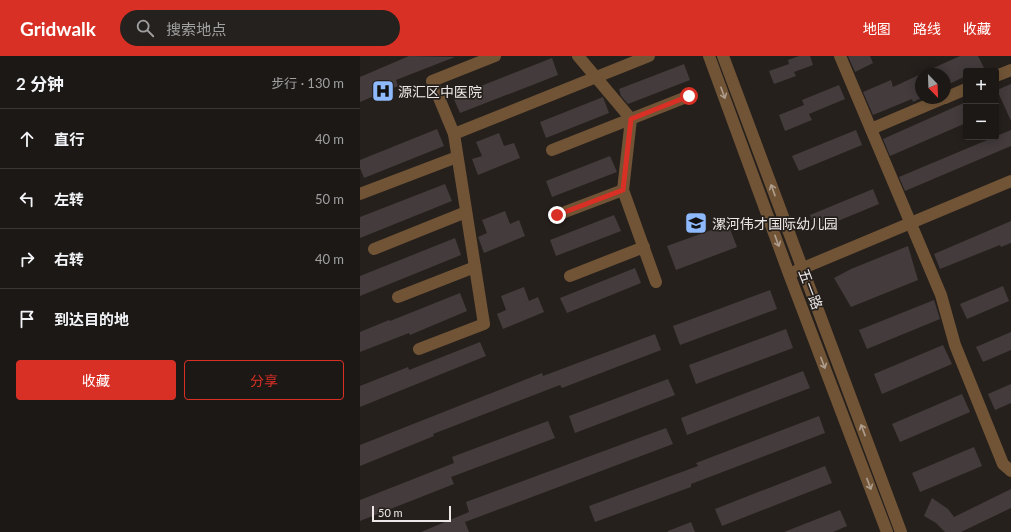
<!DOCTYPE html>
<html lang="zh">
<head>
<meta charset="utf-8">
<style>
	:root { --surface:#1c1816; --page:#25211f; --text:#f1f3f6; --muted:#a0a0a1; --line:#3a3735; --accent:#d93025 }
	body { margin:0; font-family:Lato,"Noto Sans SC",sans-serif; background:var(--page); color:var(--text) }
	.controls { position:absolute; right:12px; top:12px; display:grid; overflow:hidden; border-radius:4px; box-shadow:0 2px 10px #0003 }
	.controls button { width:36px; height:36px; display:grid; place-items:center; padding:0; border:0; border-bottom:1px solid var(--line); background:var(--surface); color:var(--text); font:20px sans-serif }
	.compass { position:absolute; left:555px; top:12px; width:36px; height:36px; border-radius:50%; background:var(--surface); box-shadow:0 2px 10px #0003; rotate:157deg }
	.scale { position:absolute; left:12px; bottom:10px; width:79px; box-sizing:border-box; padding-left:4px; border:2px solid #ede8e7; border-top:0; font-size:11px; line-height:14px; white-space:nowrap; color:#ede8e7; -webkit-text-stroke:3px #26201d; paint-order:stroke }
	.stop { position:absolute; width:12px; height:12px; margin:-9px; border:3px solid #d93025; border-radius:50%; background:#fff }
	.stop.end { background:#d93025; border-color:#fff; box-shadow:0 1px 4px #0008 }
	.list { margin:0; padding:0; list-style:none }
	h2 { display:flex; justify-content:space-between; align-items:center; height:52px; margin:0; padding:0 16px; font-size:17px }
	h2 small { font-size:13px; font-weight:400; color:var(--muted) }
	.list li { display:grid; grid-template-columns:26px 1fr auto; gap:12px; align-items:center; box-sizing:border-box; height:60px; padding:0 16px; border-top:1px solid var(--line) }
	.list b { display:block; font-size:15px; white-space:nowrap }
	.list em { font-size:13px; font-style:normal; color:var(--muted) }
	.actions { display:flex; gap:8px; padding:12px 16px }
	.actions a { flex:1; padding:9px 0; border:1px solid var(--accent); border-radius:4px; text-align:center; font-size:14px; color:var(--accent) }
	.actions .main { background:var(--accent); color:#fff }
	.icon { flex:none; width:22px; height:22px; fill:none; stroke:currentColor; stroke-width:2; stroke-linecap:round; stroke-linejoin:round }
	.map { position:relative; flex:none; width:651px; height:476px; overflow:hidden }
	header { display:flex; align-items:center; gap:24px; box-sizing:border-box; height:56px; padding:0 20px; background:var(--accent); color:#fff }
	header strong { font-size:19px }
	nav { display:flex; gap:22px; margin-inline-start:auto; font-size:14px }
	.search { width:280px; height:36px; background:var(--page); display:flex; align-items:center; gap:10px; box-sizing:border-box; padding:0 14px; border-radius:22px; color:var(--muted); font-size:15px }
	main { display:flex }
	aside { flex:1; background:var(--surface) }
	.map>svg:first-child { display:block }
</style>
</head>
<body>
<header>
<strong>Gridwalk</strong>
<div class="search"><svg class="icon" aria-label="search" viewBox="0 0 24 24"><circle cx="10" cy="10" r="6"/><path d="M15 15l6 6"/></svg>搜索地点</div>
<nav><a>地图</a><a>路线</a><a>收藏</a></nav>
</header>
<main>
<aside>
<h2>2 分钟<small>步行 · 130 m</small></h2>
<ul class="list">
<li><svg class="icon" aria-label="ahead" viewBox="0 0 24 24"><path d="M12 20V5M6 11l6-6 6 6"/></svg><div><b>直行</b></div><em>40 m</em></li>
<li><svg class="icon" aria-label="left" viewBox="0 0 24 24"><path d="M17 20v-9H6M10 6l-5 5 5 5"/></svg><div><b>左转</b></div><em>50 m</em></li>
<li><svg class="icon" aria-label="right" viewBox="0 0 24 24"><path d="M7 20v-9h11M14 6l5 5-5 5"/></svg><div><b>右转</b></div><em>40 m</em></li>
<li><svg class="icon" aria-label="arrive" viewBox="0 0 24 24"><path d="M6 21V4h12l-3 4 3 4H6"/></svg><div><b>到达目的地</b></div></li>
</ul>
<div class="actions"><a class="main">收藏</a><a>分享</a></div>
</aside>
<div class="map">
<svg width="651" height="476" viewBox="0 0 651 476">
	<rect width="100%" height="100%" fill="#26201d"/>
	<g fill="#433b3c">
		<path d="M 49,0 L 95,1 L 36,24 L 38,30 L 0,46 L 0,21 Z"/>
		<path d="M 439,0 L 450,0 L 453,9 L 434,16 L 436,20 L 414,28 L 409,15 L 429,8 L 428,4 Z"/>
		<path d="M 488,0 L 510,0 L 513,7 L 495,16 Z"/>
		<path d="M 600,0 L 618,0 L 624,12 L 618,15 L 606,15 L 606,20 L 585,30 L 585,18 L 560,18 Z"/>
		<path d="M 192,2 L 198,19 L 100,57 L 93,41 Z"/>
		<path d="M 324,8 L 330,24 L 268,48 L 261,40 L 259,33 Z"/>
		<path d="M 561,18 L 561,42 L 553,46 L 552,43 L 513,59 L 503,36 L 531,24 L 533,31 Z"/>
		<path d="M 651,28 L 651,65 L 637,34 Z"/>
		<path d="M 479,29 L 485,43 L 449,58 L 452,64 L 425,75 L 419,59 L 444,49 L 442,44 Z"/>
		<path d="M 243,41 L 249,57 L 186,82 L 180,66 Z"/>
		<path d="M 606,46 L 606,67 L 530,100 L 523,83 Z"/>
		<path d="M 77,73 L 84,90 L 4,122 L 0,112 L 0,104 Z"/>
		<path d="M 496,74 L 502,89 L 439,115 L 432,100 Z"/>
		<path d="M 651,74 L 651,90 L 545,135 L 539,121 Z"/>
		<path d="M 139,77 L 144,90 L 154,87 L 160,102 L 118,119 L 112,103 L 122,100 L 116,86 Z"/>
		<path d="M 250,100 L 257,116 L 192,141 L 186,125 Z"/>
		<path d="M 85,128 L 92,145 L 0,182 L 0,161 Z"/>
		<path d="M 513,133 L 519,148 L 456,174 L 450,159 Z"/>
		<path d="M 145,155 L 150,168 L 159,164 L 165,180 L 124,197 L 118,181 L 127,177 L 122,164 Z"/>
		<path d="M 254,159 L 261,175 L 196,200 L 190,184 Z"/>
		<path d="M 651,165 L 651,187 L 641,191 L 640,189 L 580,213 L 574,198 Z"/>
		<path d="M 368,168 L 377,191 L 316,214 L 307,190 Z"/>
		<path d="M 95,182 L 101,199 L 0,240 L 0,220 Z"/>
		<path d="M 548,190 L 558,224 L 491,251 L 474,222 L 491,213 Z"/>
		<path d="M 275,212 L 281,227 L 207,257 L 200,242 Z"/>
		<path d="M 643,230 L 649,245 L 607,263 L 600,248 Z"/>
		<path d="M 164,231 L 169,245 L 178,241 L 184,256 L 143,273 L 137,258 L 146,254 L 141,240 Z"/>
		<path d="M 410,234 L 417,253 L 320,289 L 313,270 Z"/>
		<path d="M 100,237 L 107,255 L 50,279 L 49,277 L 0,296 L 0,276 L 29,264 L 30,265 Z"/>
		<path d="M 574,244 L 580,263 L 507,293 L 499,274 Z"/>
		<path d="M 426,273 L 433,292 L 336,328 L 329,309 Z"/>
		<path d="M 651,276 L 651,294 L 623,306 L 616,291 Z"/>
		<path d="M 295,278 L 301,294 L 202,332 L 200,329 L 73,378 L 74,380 L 0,410 L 0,389 L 182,317 L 183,320 Z"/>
		<path d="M 120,286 L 126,300 L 0,351 L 0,330 L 48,311 L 49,314 Z"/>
		<path d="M 583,289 L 592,308 L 522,338 L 514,318 Z"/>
		<path d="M 443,315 L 450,332 L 327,379 L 321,362 Z"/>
		<path d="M 308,323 L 315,339 L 215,377 L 209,360 Z"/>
		<path d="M 651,328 L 651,347 L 635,354 L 628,338 Z"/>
		<path d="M 602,338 L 610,356 L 540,386 L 532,368 Z"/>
		<path d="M 459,360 L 465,377 L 331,428 L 331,431 L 235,466 L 229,450 L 338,410 L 336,407 Z"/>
		<path d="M 188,365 L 195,382 L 91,421 L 94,428 L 0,465 L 0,444 L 94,407 L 92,401 Z"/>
		<path d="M 306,372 L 313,388 L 105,466 L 109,476 L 61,476 L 109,456 L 106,446 Z"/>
		<path d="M 614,391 L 622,410 L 560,436 L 552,417 Z"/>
		<path d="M 465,410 L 472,427 L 362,470 L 355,453 Z"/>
		<path d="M 651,433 L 651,452 L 601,476 L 585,476 L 576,467 L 564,460 L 572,442 L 588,453 L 594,461 Z"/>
		<path d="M 480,454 L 487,470 L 473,476 L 424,476 Z"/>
		<path d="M 331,466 L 335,476 L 308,476 L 308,475 Z"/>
	</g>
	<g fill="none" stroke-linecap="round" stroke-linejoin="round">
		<g stroke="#715436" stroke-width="12">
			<path d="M 218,0 L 271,63 L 263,134 L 296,226"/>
			<path d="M 349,0 L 429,218 L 527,476"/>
			<path d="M 363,0 L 541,476"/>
			<path d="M 480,0 L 581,239 L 595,289 L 643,408 L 651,415"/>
			<path d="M 636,20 L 651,14"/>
			<path d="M 585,42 L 606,33"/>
			<path d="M 511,73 L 584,42"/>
			<path d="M 94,78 L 289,0"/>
			<path d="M 192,94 L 329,40"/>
			<path d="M 0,138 L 97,101"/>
			<path d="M 197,159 L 263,134"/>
			<path d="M 14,193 L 106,156"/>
			<path d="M 436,215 L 651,125"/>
			<path d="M 210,220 L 284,191"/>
			<path d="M 38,241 L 115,211"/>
			<path d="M 59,293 L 124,268 L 94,78 L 72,25 L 135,0"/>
		</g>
	</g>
	<defs><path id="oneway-shaft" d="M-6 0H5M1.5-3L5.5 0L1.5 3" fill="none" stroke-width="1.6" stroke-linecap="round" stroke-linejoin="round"/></defs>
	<g stroke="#af9e8e">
		<use href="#oneway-shaft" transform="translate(363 37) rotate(70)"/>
		<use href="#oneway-shaft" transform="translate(413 134) rotate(-110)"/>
		<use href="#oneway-shaft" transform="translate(417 185) rotate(70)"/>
		<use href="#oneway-shaft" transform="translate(463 307) rotate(69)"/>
		<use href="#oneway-shaft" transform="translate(503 374) rotate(-111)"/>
		<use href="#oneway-shaft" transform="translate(509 428) rotate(69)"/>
	</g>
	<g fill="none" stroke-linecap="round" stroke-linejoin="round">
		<path stroke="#d93025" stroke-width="5" d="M 197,159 L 263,134 L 271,63 L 329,40"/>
	</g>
	<defs>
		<g id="hospital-square" transform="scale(1.15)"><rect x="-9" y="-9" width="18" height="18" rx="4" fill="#8eb9fd" stroke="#26201d"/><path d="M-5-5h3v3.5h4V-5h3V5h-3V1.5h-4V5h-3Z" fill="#111"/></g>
		<g id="school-square" transform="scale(1.15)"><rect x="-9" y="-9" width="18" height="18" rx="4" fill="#8eb9fd" stroke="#26201d"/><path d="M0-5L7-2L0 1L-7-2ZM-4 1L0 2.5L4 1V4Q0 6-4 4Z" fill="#111"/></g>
	</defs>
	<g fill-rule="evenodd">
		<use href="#hospital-square" x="23" y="35"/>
		<use href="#school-square" x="336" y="167"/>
	</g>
	<g text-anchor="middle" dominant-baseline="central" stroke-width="3.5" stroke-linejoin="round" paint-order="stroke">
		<g font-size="14" fill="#ede8e7" stroke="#26201d" text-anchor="start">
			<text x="38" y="35">源汇区中医院</text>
			<text x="352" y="167">漯河伟才国际幼儿园</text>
		</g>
		<g font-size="14" fill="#ede8e7" stroke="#26201d">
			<text transform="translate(451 233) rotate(69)">五一路</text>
		</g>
	</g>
</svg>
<div class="controls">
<button>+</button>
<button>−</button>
</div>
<svg class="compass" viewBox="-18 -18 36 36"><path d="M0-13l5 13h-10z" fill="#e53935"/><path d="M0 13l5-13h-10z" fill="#a0a0a1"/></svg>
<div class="scale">50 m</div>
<div class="stop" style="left:329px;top:40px"></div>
<div class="stop end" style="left:197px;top:159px"></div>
</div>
</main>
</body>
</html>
